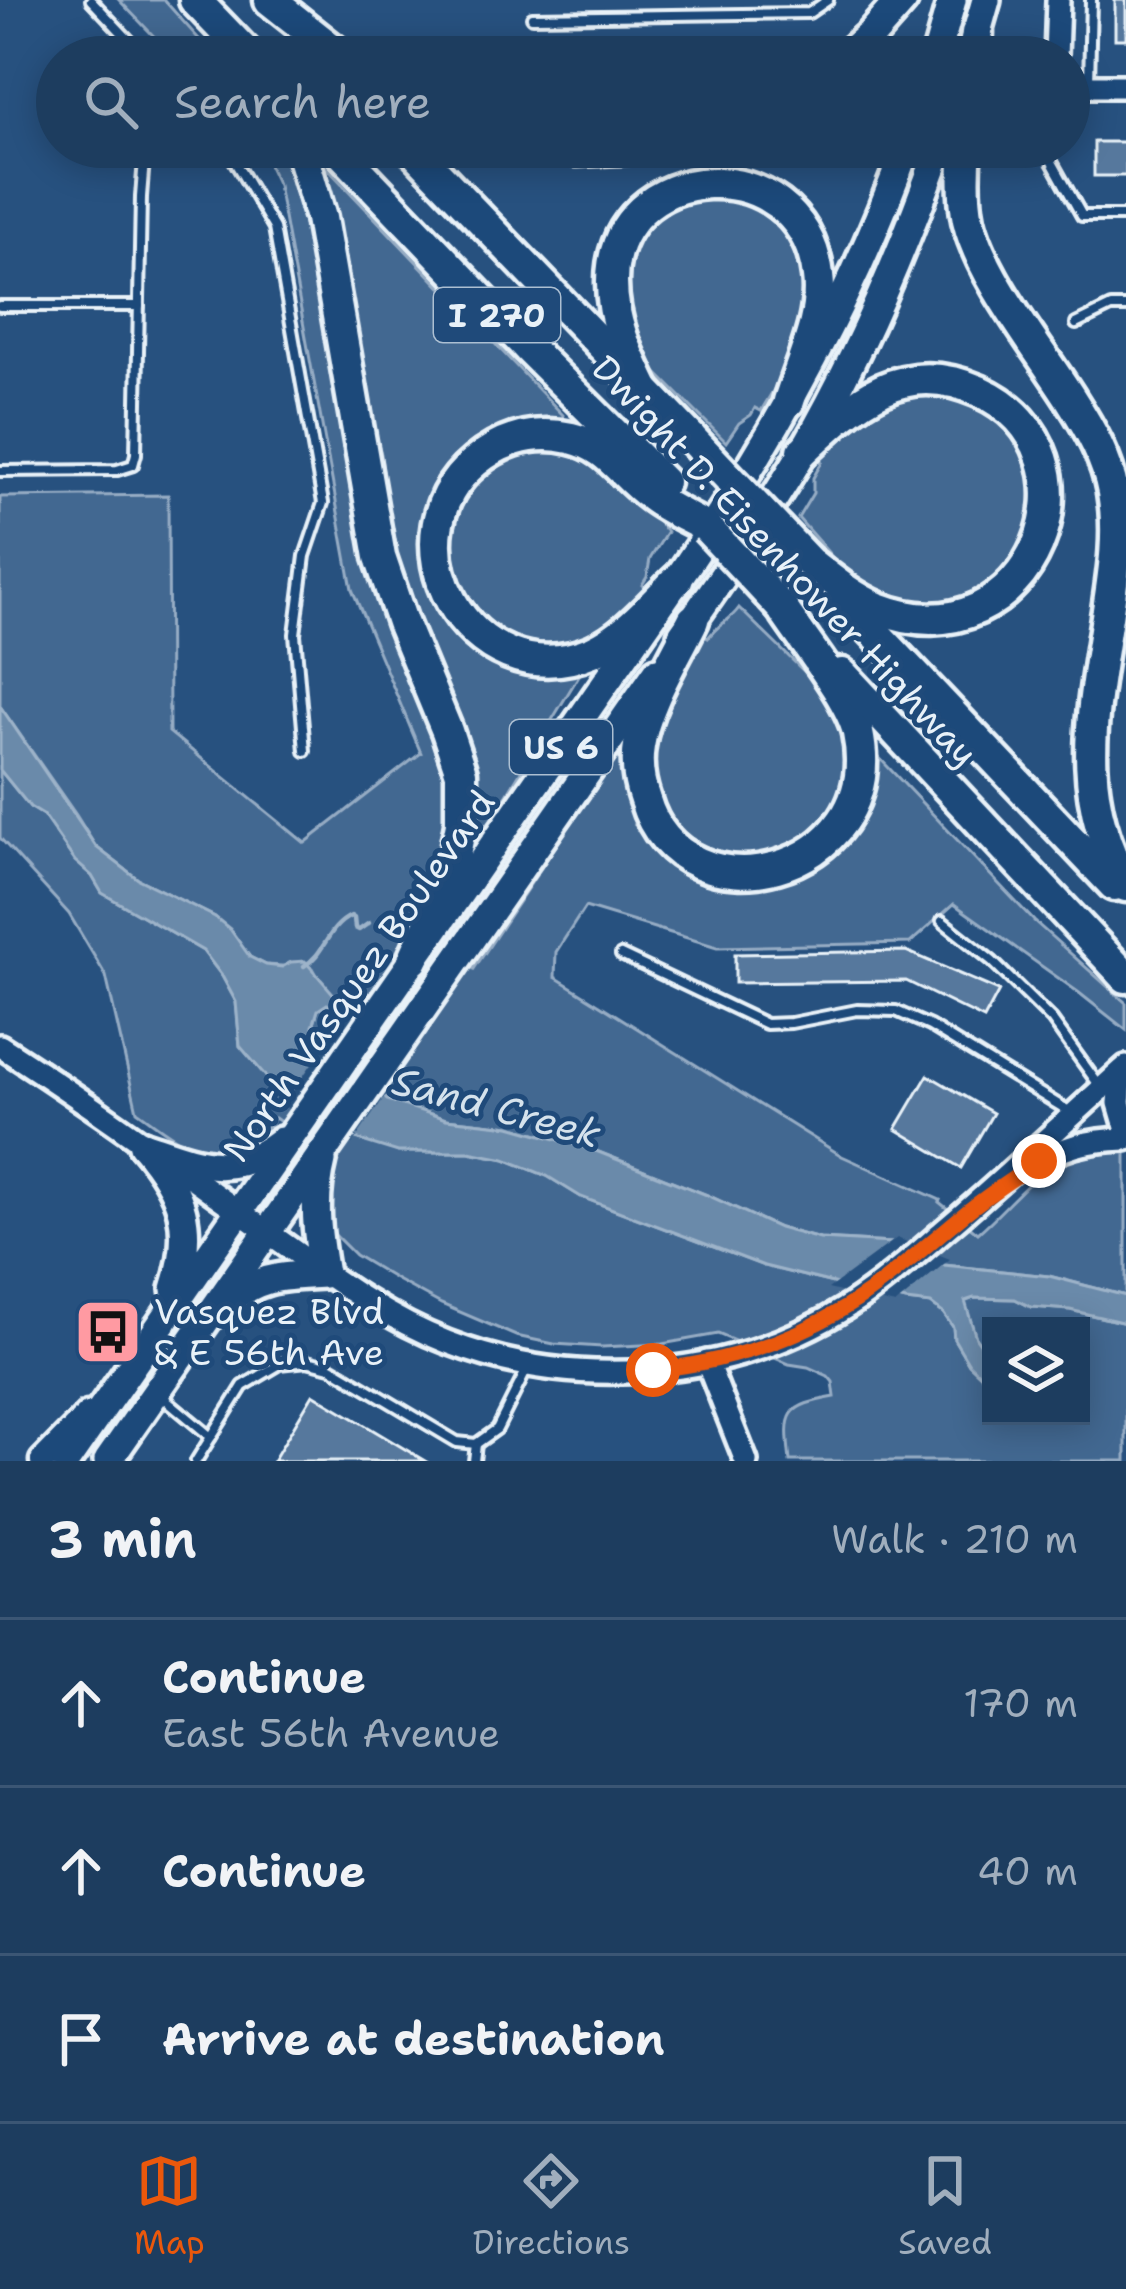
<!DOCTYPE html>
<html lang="en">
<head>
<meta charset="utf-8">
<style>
	:root { --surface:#1d3d5f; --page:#254465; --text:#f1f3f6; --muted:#a0aebd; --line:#3b5674; --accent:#ea580c }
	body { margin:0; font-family:"Shantell Sans",sans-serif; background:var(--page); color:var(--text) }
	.controls { position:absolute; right:36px; bottom:36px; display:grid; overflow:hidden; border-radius:0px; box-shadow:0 6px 30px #0003 }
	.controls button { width:108px; height:108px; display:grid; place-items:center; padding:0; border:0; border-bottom:3px solid var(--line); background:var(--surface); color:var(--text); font:60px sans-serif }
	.stop { position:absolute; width:36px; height:36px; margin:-27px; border:9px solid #ea580c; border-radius:50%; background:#fff }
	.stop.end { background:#ea580c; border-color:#fff; box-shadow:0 3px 12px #0008 }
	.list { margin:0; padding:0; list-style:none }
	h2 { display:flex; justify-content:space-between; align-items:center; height:156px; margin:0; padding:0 48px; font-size:51px }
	h2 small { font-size:39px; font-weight:400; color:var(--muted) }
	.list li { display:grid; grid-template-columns:78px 1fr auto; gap:36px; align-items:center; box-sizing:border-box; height:168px; padding:0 48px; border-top:3px solid var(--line) }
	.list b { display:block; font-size:45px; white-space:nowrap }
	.list p { margin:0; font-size:39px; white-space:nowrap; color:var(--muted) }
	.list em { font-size:39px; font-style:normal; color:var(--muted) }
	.icon { flex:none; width:66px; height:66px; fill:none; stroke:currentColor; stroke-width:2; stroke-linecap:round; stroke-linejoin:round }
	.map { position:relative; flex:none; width:1126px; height:1461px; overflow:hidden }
	.search { position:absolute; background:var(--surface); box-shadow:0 6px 30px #0003; left:36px; right:36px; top:36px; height:132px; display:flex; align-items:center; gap:30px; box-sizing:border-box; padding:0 42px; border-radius:66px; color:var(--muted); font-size:45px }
	.sheet { height:660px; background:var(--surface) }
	nav { display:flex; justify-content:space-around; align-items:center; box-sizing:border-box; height:168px; border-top:3px solid var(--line); background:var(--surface); font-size:33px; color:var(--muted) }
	nav a { display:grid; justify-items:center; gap:6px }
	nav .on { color:var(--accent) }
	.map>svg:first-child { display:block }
</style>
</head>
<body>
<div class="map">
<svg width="1126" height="1461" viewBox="0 0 1126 1461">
	<rect width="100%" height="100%" fill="#27517f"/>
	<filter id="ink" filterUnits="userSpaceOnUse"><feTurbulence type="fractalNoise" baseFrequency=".00833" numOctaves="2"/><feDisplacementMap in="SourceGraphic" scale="24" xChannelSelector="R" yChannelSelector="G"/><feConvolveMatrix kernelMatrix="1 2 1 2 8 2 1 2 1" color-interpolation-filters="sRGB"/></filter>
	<g filter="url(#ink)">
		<g fill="#436891" stroke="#96acc4" stroke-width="3">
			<path d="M 119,0 L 164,0 L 215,57 L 174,57 Z"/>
			<path d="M 260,147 L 286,147 L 294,165 L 446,770 C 450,796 450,840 441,865 C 434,886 421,906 410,924 L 474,969 L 630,734 C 629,783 627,812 662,851 L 803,868 L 870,748 L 1034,921 L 1126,1003 L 1126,1030 L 1078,992 L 954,904 L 910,943 L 717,947 L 585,907 L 556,952 L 555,977 L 842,1156 L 940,1200 L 939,1202 L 978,1233 C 1023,1195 1056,1135 1126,1152 L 1126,1296 L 1049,1276 L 944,1265 L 892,1243 L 820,1239 L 779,1228 L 707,1195 L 591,1149 L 510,1126 L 446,1119 L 387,1100 L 357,1070 L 343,1005 L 322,984 L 313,968 L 266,965 L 250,957 L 215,917 L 138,879 L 96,847 L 76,815 L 0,706 L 0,497 L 168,495 L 169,732 L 305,843 L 421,753 L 352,589 L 278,185 Z"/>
			<path d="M 319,165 L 326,167 L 563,415 L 563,427 L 538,424 L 424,528 C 418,592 440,631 498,656 C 507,659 516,665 525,667 C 542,671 563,670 581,672 L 472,852 L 464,851 L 469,819 L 393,564 L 381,454 L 363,388 Z"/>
			<path d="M 709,197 C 721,198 734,199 745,203 C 794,222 811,269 805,318 C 800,351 777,383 761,411 L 755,408 L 751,415 L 739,423 L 726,442 L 648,364 L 625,324 L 623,261 L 649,220 L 678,203 Z"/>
			<path d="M 915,385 L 994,408 L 1032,465 L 1035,520 L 1001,579 L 956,605 L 898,604 L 847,574 L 798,518 L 813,493 L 813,478 L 822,462 L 817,458 L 837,425 Z"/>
			<path d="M 553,443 L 605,464 L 667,532 L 650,559 L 647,577 L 642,585 L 646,589 L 619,623 L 565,650 L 505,643 L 451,591 L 448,512 L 488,462 Z"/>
			<path d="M 739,608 L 824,691 L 839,713 L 851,754 L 836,812 L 789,853 L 716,858 L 681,839 L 645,779 L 664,689 L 702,635 L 708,638 C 719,623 729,622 739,608 Z"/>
			<path d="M 0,770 L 30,807 L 43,815 L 75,861 L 92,876 L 102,893 L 203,951 L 222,976 L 236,1002 L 240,1046 L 286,1100 L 398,1152 L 469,1152 L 505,1159 L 547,1176 L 581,1197 L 764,1266 L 906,1301 L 931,1304 L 943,1313 L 953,1327 L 954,1339 L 969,1364 L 988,1382 L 991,1380 L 991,1416 L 1081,1416 L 1081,1326 L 991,1326 L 991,1359 L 976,1338 L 964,1302 L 974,1298 L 1015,1299 L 1031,1307 L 1070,1310 L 1126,1323 L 1126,1461 L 790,1461 C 784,1411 786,1406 835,1397 L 833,1382 L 828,1376 L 808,1367 L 789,1364 L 718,1334 L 662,1344 L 602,1347 L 554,1344 L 516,1336 L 441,1304 L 397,1280 L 355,1255 L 330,1230 L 329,1179 L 339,1162 L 275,1118 C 265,1129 256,1145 241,1151 C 202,1165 166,1131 137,1111 L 106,976 L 69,914 L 0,838 Z"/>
			<path d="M 327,1004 L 334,1009 L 338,1029 L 331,1040 L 323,1040 L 315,1033 L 313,1026 L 318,1010 Z"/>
		</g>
		<path fill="#6b8aaa" stroke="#9db3c9" stroke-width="3" fill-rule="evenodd" d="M 0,706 L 96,847 L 138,879 L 215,917 L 230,929 L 250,957 L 266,965 L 282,967 L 291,962 L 305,961 L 343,1005 L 357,1070 L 387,1100 L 446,1119 L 510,1126 L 591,1149 L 707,1195 L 779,1228 L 820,1239 L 892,1243 L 944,1265 L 1049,1276 L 1126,1296 L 1126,1323 L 1070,1310 L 1031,1307 L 1015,1299 L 974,1298 L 965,1301 L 976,1338 L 991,1359 L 991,1380 L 988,1382 L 969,1364 L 954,1339 L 953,1327 L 943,1313 L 931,1304 L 906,1301 L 764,1266 L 581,1197 L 547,1176 L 505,1159 L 469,1152 L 398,1152 L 326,1130 L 286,1100 L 240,1046 L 236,1002 L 222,976 L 203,951 L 102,893 L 92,876 L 75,861 L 43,815 L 30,807 L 0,770 ZM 327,1004 L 334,1009 L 338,1028 L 331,1040 L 323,1040 L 315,1033 L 313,1026 L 318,1010 Z"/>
		<g fill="#27517f">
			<path d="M 350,1009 L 363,1067 L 388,1092 L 352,1144 L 323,1135 L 283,1105 Z"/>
			<path d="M 897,1238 L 950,1259 L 895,1305 L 828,1289 Z"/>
		</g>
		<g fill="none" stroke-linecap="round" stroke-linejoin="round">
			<path stroke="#9db3c9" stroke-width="4.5" d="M 304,966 C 325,954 327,927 351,916 L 354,918 L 355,928 L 359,930 L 369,923"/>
		</g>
		<g fill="#57789d" stroke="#e8f1f8" stroke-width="3">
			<rect x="1115" y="0" width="11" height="39"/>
			<rect x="1094" y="142" width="32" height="34"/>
			<path d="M 906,951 L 999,991 L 984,1019 L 906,981 L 735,983 L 735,954 Z"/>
			<path d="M 928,1075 L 993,1113 L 961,1168 L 896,1129 Z"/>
			<path d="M 313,1394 L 425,1461 L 273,1461 Z"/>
		</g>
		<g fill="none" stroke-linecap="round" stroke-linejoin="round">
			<g stroke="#e8f1f8" stroke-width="16">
				<g id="service">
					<path d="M 91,0 L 145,57"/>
					<path d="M 532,17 L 809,13 L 828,0"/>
					<path d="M 1089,82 L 1091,0"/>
					<path d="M 226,147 L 274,228 L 323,503 L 305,556 L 295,634 L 305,751"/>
					<path d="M 1048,147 L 1047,153 L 1082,216 L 1126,216"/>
					<path d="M 0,306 L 139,306"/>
					<path d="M 1076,324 L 1111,307 L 1126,307"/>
					<path d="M 0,471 L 117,470 L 133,465 L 136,454 L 141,197 L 145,147"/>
					<path d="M 942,921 L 992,961 L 1052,1020 L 1101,1088"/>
					<path d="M 621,955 L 766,1024 L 791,1023 L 857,1010 L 896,1011 L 930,1026 L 1072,1113"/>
					<path d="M 162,1396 L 211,1437"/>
					<path d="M 196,1461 L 243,1386 L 280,1364 L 307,1361 L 331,1367 L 457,1442 L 476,1444 L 497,1429 L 528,1367"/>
					<path d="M 474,1461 L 476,1444"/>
				</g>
			</g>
			<g stroke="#e8f1f8" stroke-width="30">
				<g id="tertiary">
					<path d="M 1056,57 L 1058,0"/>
					<path d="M 1069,79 L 1089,86 L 1126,86"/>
					<path d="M 707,1362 L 746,1461"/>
				</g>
			</g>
			<g stroke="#e8f1f8" stroke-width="30">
				<g id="secondary">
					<path d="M 0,1046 C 89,1103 175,1166 262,1228 C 321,1270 379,1316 447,1342 C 576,1392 733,1380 850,1305 C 884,1283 913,1257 943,1231 C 1006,1178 1065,1121 1126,1067"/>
					<path d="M 1122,1071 L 1119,1103 L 1126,1127"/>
					<path d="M 1028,1169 C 1058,1147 1089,1140 1126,1139"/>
				</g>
			</g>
			<g stroke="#e8f1f8" stroke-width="33">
				<path id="primary" d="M 43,1461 L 88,1415"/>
			</g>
			<g stroke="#e8f1f8" stroke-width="36">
				<g id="trunk">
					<path d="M 971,53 L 986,0"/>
					<path d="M 936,57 L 952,0"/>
					<path d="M 682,635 C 724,575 767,513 804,450 C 859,355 903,251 940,147"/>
					<path d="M 143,1145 C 184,1193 195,1228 175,1289"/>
					<path d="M 143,1145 C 197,1163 231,1180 281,1141"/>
					<path d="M 222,1307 C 256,1276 280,1276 324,1274 C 317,1234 312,1201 322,1161"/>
					<path d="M 66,1461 L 677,580 C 769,446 852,301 906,147"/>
					<path d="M 108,1461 L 657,672"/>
				</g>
			</g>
			<g stroke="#e8f1f8" stroke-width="39">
				<g id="motorway">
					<path d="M 195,0 L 250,57"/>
					<path d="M 270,0 L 342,57"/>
					<path d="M 846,57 L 871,35 L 902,0"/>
					<path d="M 975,57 L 977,33"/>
					<path d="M 300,147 L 321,218 L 380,557 L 402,622 L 447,731 L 461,773 L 461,824 L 451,875 L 413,960"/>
					<path d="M 336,147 L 528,348 L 663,482"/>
					<path d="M 411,147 L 692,439"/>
					<path d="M 543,147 L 577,150 L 642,147"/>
					<path d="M 966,147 C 964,171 963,196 968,220 C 981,277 1040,350 1072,401 C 1090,429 1107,459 1113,492 C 1120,532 1114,571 1108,610 C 1093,712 1072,791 1126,886"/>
					<path d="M 644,388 C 628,355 612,321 612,283 C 611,157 802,145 818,276 C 824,318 801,362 789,401"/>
					<path d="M 803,451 C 856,401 902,357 979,391 C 1115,451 1033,669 878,608 C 852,597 831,579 809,562"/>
					<path d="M 677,580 C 652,604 625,637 593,651 C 469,703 375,531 484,455 C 510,437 540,431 571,438 C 610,447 621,475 651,496 C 668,509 689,518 707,528"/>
					<path d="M 842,598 L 1114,885"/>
					<path d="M 693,620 C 675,658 645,704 639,746 C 636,764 639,783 645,800 C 682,926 888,875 858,733 C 851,699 802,639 782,608"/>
					<path d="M 842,674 L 1126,977"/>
				</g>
			</g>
			<use href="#service" stroke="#1f4a7a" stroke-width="8"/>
			<use href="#tertiary" stroke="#1f4a7a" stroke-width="21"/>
			<use href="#secondary" stroke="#1f4a7a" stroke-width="21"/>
			<use href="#primary" stroke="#1f4a7a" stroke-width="24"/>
			<use href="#trunk" stroke="#1f4a7a" stroke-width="27"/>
			<use href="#motorway" stroke="#1f4a7a" stroke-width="30"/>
			<g stroke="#e8f1f8" stroke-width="39" stroke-linecap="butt">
				<g id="motorway-bridge">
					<path d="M 692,439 L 809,562"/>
					<path d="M 707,528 L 782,608"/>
				</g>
			</g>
			<use href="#motorway-bridge" stroke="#1f4a7a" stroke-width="30"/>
		</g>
	</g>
	<g fill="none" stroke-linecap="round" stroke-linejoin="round" filter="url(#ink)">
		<path stroke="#ea580c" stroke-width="15" d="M 653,1370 C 721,1363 788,1343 846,1307 C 889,1281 925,1246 963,1215 C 987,1195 1014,1178 1039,1161"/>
	</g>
	<defs>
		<g id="bus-square" transform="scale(3.45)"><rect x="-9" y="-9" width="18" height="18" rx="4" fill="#ff9aa2" stroke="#1f4a7a"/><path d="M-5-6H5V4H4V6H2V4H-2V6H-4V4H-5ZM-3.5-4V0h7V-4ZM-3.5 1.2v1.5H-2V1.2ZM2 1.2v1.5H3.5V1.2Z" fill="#111"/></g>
	</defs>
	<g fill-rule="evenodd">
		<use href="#bus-square" x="108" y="1332"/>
	</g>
	<g text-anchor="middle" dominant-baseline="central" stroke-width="10" stroke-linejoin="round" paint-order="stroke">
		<g fill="#1f4a7a" stroke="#acbfd2" stroke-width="3">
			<rect x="434" y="288" width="126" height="54" rx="9"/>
			<rect x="510" y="720" width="102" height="54" rx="9"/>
		</g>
		<g font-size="33" font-weight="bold" fill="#e8f1f8">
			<text x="497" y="315">I 270</text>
			<text x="561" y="747">US 6</text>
		</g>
		<g font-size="36" fill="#e8f1f8" stroke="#1f4a7a">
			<text transform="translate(785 561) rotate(47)">Dwight D. Eisenhower Highway</text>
			<text transform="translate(359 976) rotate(-55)">North Vasquez Boulevard</text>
		</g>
		<g font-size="36" fill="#e8f1f8" stroke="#1f4a7a" text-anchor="start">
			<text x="154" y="1311">Vasquez Blvd<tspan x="154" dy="41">&amp; E 56th Ave</tspan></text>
		</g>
		<g font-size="39" font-style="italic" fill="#d5e2ec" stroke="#1f4a7a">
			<text transform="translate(497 1107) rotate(15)">Sand Creek</text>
		</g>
	</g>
</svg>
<div class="controls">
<button><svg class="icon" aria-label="layers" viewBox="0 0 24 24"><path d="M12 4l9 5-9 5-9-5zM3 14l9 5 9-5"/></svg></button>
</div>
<div class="stop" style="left:653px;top:1370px"></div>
<div class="stop end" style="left:1039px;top:1161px"></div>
<div class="search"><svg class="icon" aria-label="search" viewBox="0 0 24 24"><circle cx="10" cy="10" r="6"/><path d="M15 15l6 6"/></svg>Search here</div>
</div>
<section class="sheet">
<h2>3 min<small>Walk · 210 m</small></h2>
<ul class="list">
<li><svg class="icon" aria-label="ahead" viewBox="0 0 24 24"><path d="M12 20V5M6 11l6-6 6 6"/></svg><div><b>Continue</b><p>East 56th Avenue</p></div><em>170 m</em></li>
<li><svg class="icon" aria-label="ahead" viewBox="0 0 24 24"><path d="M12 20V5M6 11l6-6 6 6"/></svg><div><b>Continue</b></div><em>40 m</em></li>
<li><svg class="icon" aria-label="arrive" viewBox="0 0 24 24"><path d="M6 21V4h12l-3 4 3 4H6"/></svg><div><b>Arrive at destination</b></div></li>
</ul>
</section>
<nav>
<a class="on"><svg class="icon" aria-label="map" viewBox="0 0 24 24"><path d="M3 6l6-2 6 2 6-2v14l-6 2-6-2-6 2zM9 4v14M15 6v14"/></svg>Map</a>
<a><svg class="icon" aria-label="directions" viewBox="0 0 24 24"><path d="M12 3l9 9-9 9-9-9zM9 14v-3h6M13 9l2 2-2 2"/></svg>Directions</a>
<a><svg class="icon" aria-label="saved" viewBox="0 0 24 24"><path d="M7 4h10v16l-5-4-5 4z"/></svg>Saved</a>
</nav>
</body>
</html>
